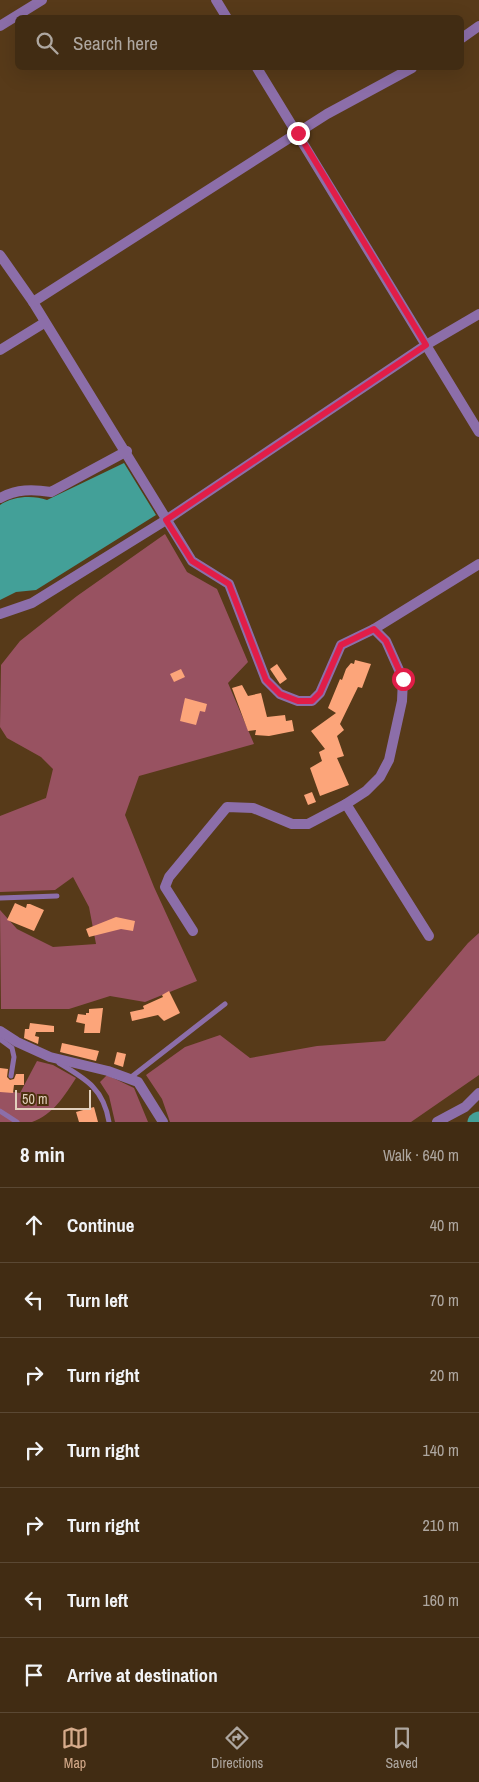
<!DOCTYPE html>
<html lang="en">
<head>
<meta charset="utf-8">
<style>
	:root { --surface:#412c13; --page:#4c3821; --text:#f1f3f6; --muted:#aea7a0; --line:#5a4833; --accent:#d6ab8b }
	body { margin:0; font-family:"Archivo Narrow",sans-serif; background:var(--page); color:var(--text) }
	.scale { position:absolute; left:15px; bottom:12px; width:76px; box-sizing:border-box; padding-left:5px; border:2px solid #e2d0be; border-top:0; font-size:14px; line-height:18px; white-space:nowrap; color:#e2d0be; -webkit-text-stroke:4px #4c300d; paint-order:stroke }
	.stop { position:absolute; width:15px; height:15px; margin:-11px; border:4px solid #e11d48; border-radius:50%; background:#fff }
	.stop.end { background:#e11d48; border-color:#fff; box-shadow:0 1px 5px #0008 }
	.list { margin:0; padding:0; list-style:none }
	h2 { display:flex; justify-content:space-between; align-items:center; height:65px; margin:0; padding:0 20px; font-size:21px }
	h2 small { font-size:16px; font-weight:400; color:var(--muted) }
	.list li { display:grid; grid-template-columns:32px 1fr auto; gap:15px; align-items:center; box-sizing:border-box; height:75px; padding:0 20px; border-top:1px solid var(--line) }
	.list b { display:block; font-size:19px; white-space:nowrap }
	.list em { font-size:16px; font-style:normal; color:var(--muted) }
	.icon { flex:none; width:28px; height:28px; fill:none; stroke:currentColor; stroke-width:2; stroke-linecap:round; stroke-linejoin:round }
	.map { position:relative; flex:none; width:479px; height:1122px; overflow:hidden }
	.search { position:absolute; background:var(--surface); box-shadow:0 5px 20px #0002; left:15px; right:15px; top:15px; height:55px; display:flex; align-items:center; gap:12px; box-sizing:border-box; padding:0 18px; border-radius:8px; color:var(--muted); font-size:19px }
	.sheet { height:590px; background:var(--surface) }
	nav { display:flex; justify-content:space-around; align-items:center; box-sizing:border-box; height:70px; border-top:1px solid var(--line); background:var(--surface); font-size:14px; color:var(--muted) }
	nav a { display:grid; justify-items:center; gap:2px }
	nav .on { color:var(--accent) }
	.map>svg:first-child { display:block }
</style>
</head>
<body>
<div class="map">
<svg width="479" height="1122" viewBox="0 0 479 1122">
	<rect width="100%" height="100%" fill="#573a19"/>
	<g fill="#985261">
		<path d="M 165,534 L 187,572 L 217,589 L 248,662 L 228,683 L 254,744 L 139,776 L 125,815 L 154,887 L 197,981 L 145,1002 L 110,996 L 69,1009 L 1,1009 L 0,910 L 17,929 L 53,947 L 96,944 L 89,907 L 73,877 L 55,890 L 0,892 L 0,816 L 46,798 L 53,769 L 41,757 L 7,738 L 0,727 L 1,665 L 20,641 L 77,596 Z"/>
		<path d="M 479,933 L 479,1075 L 411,1122 L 170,1122 L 162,1099 L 146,1075 L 185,1047 L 220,1035 L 250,1058 L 317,1046 L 385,1041 L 468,943 Z"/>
		<path d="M 37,1061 L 53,1065 L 76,1078 C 65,1095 53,1115 32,1122 C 23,1122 10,1122 0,1122 L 0,1090 L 20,1093 Z"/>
		<path d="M 107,1075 L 134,1088 L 148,1122 L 115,1122 L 109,1096 L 100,1082 Z"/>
	</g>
	<path fill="#43a098" d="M 124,463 L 156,515 L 36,590 L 16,592 L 0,600 L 0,505 C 13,496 33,495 47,500 Z"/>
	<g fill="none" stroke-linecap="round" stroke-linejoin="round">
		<path stroke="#43a098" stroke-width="19" d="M 477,1122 L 479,1121"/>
	</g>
	<g fill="#fca57a">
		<path d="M 355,660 L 371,664 L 362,688 L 358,687 L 340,724 L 344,730 L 337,736 L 344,756 L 337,758 L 349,785 L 320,796 L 310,768 L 322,761 L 319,752 L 325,749 L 311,731 L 336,713 L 328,708 L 340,679 L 342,680 L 346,669 L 351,663 L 354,664 Z"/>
		<path d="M 277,664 L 287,679 L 280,684 L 270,669 Z"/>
		<path d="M 181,669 L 185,677 L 174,682 L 170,674 Z"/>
		<path d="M 242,685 L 248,696 L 261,693 L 267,717 L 285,715 L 286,721 L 292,720 L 294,731 L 269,736 L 255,735 L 256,730 L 248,731 L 232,688 Z"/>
		<path d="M 185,698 L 207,704 L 205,712 L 200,711 L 196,725 L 180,721 Z"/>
		<path d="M 312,792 L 316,802 L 308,805 L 304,795 Z"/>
		<path d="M 15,903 L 26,908 L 27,904 L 30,904 L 44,910 L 34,931 L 7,920 Z"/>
		<path d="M 116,917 L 135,921 L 133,931 L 121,929 L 89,937 L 86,929 Z"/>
		<path d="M 169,991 L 180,1013 L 164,1021 L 158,1015 L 132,1021 L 130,1012 L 144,1009 L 143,1006 L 163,997 L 162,995 Z"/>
		<path d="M 103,1008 L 100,1033 L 84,1033 L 85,1024 L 76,1022 L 78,1014 L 86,1015 L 86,1013 L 89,1013 L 89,1009 Z"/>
		<path d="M 30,1023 L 54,1026 L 54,1032 L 36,1032 L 35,1036 L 39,1037 L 38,1044 L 24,1038 L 25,1029 L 29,1029 Z"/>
		<path d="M 62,1043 L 99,1051 L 96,1061 L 60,1052 Z"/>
		<path d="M 117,1052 L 126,1054 L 123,1067 L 114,1064 Z"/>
		<path d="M 0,1068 L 8,1069 L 7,1077 L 10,1080 L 14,1079 L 16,1074 L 24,1074 L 24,1085 L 14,1085 L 13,1093 L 0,1092 Z"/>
		<path d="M 94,1107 L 98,1122 L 79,1122 L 76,1112 Z"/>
	</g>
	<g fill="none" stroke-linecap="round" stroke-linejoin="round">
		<g stroke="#8c6ea9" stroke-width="5">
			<path d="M 0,898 L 57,896"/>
			<path d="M 0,1039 L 12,1048 L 14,1057 L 11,1076"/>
			<path d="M 59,1063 C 86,1079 104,1089 109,1122"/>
			<path d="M 130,1078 L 225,1004"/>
			<path d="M 0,1111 L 17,1122"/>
		</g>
		<g stroke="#8c6ea9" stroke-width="10">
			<path d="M 216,0 L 227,18"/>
			<path d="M 0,26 L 42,0"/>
			<path d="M 462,38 L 479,26"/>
			<path d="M 257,68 L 479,432"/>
			<path d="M 0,255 L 33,302 L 192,561 L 229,584 L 266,680 L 280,694 L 298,701 L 312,701 L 320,693 L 341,645 L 374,629 L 479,564"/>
			<path d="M 33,302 L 327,114 L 412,68"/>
			<path d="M 0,350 L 44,323"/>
			<path d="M 0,498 C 17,489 32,489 51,492 L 127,451"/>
			<path d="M 346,804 L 429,936"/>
			<path d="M 193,931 L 165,887 L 169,877 L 227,807 L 253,808 L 292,824 L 308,824 L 346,804 L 366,791 L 380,777 L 389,760 L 402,701 L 403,679 L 386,641 L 374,629"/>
			<path d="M 0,1031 L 17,1042 L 50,1057 L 108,1071 L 138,1082 L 163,1122"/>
			<path d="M 437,1122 L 465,1107 L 479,1093"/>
		</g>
		<path stroke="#8c6ea9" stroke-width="10" d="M 0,614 L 32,603 L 166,520 L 426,345 L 479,314"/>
	</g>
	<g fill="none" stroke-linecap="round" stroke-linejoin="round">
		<path stroke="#e11d48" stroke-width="6" d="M 298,133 L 426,345 L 166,520 L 192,561 L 229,584 L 266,680 L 280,694 L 298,701 L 312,701 L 320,693 L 341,645 L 374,629 L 386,641 L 403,679"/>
	</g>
</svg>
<div class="scale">50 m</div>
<div class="stop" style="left:403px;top:679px"></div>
<div class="stop end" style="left:298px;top:133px"></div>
<div class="search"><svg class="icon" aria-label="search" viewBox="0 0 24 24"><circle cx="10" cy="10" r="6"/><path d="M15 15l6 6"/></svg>Search here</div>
</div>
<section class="sheet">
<h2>8 min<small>Walk · 640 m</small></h2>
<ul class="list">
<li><svg class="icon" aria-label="ahead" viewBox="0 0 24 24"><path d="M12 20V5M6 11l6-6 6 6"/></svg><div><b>Continue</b></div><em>40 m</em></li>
<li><svg class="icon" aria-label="left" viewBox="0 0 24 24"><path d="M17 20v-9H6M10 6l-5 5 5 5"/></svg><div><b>Turn left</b></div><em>70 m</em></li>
<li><svg class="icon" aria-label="right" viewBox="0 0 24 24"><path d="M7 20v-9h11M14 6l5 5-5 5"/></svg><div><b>Turn right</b></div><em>20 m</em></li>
<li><svg class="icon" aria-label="right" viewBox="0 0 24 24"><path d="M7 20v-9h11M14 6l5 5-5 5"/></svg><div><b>Turn right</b></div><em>140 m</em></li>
<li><svg class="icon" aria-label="right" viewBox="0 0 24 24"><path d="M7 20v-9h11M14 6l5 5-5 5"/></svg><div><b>Turn right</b></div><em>210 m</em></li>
<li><svg class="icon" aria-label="left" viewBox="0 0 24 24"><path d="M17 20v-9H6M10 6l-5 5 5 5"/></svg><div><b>Turn left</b></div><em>160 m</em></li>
<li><svg class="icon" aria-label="arrive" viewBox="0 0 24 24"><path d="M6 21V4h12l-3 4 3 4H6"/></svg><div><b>Arrive at destination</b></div></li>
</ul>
</section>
<nav>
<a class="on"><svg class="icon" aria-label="map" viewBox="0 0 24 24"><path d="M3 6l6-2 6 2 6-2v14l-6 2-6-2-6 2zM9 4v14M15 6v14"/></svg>Map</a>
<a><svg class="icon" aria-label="directions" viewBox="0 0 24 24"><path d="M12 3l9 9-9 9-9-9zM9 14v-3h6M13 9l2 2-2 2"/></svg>Directions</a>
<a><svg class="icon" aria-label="saved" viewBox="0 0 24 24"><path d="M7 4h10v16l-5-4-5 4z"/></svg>Saved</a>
</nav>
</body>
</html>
